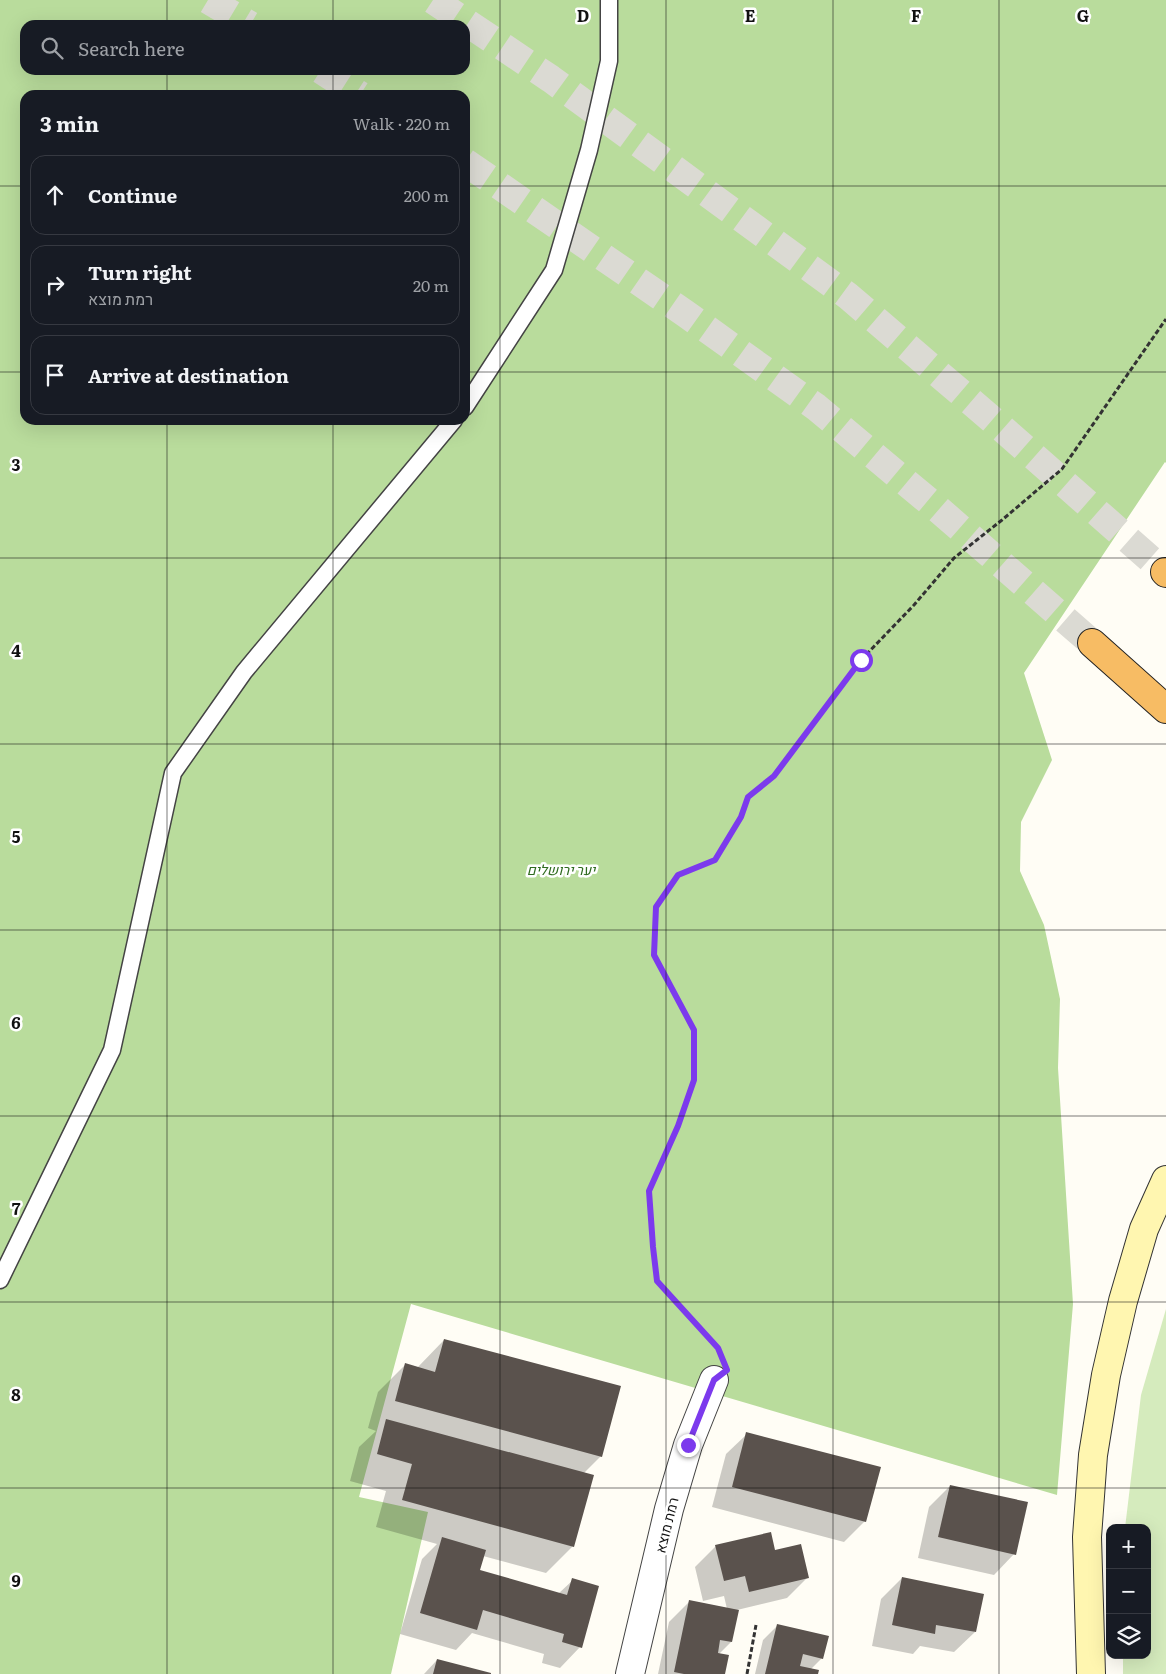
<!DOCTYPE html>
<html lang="en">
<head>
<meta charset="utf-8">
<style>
	:root { --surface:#171b24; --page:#242831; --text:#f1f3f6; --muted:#9ea1a6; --line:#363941 }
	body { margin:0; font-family:Literata,Heebo,serif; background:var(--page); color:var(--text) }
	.controls { position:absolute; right:15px; bottom:15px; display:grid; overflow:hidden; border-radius:10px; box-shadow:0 5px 20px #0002 }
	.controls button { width:45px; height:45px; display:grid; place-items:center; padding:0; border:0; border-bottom:1px solid var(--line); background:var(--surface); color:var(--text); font:25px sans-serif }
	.stop { position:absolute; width:15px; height:15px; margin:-11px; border:4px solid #7c3aed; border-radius:50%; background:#fff }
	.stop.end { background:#7c3aed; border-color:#fff; box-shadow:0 1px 5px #0008 }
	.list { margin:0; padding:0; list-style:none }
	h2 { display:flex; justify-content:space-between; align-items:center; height:65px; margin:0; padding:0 20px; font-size:21px }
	h2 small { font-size:16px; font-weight:400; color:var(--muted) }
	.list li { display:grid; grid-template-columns:32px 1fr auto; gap:15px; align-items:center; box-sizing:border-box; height:80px; margin:0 10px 10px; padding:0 10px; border:1px solid var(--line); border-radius:15px }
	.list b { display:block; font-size:19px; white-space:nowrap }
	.list p { margin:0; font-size:16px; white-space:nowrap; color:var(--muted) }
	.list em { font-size:16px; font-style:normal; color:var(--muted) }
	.icon { flex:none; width:28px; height:28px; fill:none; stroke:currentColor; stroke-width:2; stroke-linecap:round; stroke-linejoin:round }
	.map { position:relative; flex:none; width:1166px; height:1674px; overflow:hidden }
	.search { position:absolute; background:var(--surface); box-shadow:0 5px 20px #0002; left:20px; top:20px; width:450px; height:55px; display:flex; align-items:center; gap:12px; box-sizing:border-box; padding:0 18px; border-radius:15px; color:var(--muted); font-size:19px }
	.panel { position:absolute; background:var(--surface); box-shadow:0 5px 20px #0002; left:20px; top:90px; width:450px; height:335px; border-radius:15px }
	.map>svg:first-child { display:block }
</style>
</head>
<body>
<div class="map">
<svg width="1166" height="1674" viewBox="0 0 1166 1674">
	<rect width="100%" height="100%" fill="#fffdf5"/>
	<path fill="#d5ebbd" d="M 1166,1309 L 1166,1674 L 1123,1674 L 1123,1655 L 1147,1655 L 1147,1528 L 1125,1528 L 1141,1395 Z"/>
	<path fill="#b9dc9c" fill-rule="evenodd" d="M 0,0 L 1166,0 L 1166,463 L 1165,462 L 1024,673 L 1052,760 L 1021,822 L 1020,871 L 1044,925 L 1060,999 L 1058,1068 L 1073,1304 L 1057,1495 L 411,1304 L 359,1497 L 428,1512 L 391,1674 L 0,1674 ZM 25,25 L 465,25 L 465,70 L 25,70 ZM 25,95 L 465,95 L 465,420 L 25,420 Z"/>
	<g fill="#0003">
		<path d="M 444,1340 L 601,1456 L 584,1473 L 573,1546 L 546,1573 L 483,1556 L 479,1571 L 558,1594 L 573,1580 L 580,1647 L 560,1668 L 542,1663 L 544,1654 L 472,1633 L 456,1650 L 400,1634 L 422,1559 L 437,1544 L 376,1527 L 386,1491 L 350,1481 L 359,1447 L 376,1431 L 368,1428 L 378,1392 L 405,1365 L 417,1368 Z"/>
		<path d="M 747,1434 L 865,1521 L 844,1542 L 712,1507 L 726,1454 Z"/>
		<path d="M 950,1486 L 1014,1554 L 994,1575 L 918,1558 L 929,1507 Z"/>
		<path d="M 716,1546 L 774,1552 L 808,1577 L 787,1598 L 737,1610 L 731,1642 L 719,1654 L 724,1674 L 658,1674 L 669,1622 L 690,1601 L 727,1609 L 724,1596 L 703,1601 L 695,1567 Z"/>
		<path d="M 902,1578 L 975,1632 L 954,1652 L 920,1646 L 913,1654 L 872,1646 L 881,1599 Z"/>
		<path d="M 777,1626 L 822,1658 L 811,1669 L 817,1674 L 755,1674 L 763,1640 Z"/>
		<path d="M 437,1660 L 488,1674 L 424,1674 Z"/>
	</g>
	<g fill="#5a524d">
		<path d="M 444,1339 L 621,1386 L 602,1457 L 395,1401 L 405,1363 L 435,1372 Z"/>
		<path d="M 386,1419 L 594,1475 L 574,1547 L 402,1500 L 412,1464 L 377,1454 Z"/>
		<path d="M 746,1432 L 881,1467 L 866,1522 L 732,1487 Z"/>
		<path d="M 950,1485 L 1028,1502 L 1016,1555 L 938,1537 Z"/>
		<path d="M 771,1532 L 775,1550 L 801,1544 L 809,1578 L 749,1592 L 745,1576 L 724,1581 L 715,1545 Z"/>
		<path d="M 442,1537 L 486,1550 L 480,1570 L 567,1595 L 572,1578 L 599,1586 L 582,1648 L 562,1642 L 564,1634 L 483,1610 L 477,1630 L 420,1613 Z"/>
		<path d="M 902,1577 L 984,1594 L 976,1632 L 936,1625 L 935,1634 L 892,1625 Z"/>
		<path d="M 689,1600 L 739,1610 L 732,1642 L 720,1640 L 718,1653 L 729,1655 L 725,1674 L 684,1674 L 674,1672 Z"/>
		<path d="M 777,1624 L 829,1636 L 823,1659 L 803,1654 L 800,1666 L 819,1670 L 818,1674 L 765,1674 Z"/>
		<path d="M 437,1659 L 491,1673 L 491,1674 L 433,1674 Z"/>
	</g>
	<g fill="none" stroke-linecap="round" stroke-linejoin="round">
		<g stroke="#dbdad3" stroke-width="28" stroke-dasharray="28 14" stroke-linecap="butt">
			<path d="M 208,0 L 250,25"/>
			<path d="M 433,0 L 551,79 L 848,296 L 996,423 L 1165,572"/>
			<path d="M 321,70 L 360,95"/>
			<path d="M 465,162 L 686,314 L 816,407 L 938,509 L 1092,643"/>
		</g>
		<g stroke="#444" stroke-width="19">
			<g id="service">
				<path d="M 465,407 L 554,270 L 589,150 L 609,61 L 609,0"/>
				<path d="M 0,1280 L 112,1050 L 173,773 L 244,672 L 454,420"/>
			</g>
		</g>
		<g stroke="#444" stroke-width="30">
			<path id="minor" d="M 630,1674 L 669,1509 L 688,1445 L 714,1380"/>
		</g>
		<g stroke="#333" stroke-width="30">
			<path id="secondary" d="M 1091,1674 L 1087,1537 L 1093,1455 L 1106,1375 L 1123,1301 L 1144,1229 L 1166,1180"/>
		</g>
		<g stroke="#222" stroke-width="30">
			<g id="trunk">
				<path d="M 1165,572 L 1166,573"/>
				<path d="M 1092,643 L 1166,709"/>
			</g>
		</g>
		<g stroke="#333" stroke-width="3" stroke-dasharray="5 2.5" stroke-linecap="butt">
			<path d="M 720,1353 L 718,1349 L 657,1281 L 653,1247 L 649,1191 L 678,1126 L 694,1080 L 694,1030 L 654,955 L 656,907 L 678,875 L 715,860 L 741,817 L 748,797 L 774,775 L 861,660 L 914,605 L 954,558 L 1002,520 L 1062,469 L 1166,319"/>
			<path d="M 747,1674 L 756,1625"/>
		</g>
		<use href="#service" stroke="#fff" stroke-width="16"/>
		<use href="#minor" stroke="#fff" stroke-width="28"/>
		<use href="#secondary" stroke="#fff6b0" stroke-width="28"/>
		<use href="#trunk" stroke="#f7bc64" stroke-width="28"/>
	</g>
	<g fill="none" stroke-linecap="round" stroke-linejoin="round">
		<path stroke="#7c3aed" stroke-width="6" d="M 688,1445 L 714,1380 L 727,1370 L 718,1348 L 657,1281 L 653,1247 L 649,1191 L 678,1126 L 694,1080 L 694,1030 L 654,955 L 656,907 L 678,875 L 715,860 L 741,817 L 748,797 L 774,776 L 861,660"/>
	</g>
	<path fill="none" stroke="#111" stroke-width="1" stroke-opacity="0.55" d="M 167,0 L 167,25M 333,0 L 333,25M 500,0 L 500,1674M 666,0 L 666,1674M 833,0 L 833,1674M 999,0 L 999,1674M 167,70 L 167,95M 333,70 L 333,95M 0,186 L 25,186M 465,186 L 1166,186M 0,372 L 25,372M 465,372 L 1166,372M 167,420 L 167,1674M 333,420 L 333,1674M 0,558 L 1166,558M 0,744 L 1166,744M 0,930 L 1166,930M 0,1116 L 1166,1116M 0,1302 L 1166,1302M 0,1488 L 1166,1488"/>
	<g text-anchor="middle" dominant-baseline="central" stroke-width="5" stroke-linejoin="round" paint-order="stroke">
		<g font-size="14" font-style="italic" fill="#2f6b1f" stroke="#fff">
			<text x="561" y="869">יער ירושלים</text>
		</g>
		<g font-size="14" fill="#111" stroke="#fff">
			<text transform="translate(666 1525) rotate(-76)">רמת מוצא</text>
		</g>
	</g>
	<g font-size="16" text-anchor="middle" font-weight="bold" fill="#111" stroke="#fff" stroke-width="5" stroke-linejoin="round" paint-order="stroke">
		<text x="583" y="22">D</text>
		<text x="750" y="22">E</text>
		<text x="916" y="22">F</text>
		<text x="1083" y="22">G</text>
		<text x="16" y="471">3</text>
		<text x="16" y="657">4</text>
		<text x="16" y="843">5</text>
		<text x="16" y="1029">6</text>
		<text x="16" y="1215">7</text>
		<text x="16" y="1401">8</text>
		<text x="16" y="1587">9</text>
	</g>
</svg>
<div class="controls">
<button>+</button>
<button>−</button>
<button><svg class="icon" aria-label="layers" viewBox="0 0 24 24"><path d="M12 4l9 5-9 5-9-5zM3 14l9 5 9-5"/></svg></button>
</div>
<div class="stop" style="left:861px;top:660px"></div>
<div class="stop end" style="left:688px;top:1445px"></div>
<div class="search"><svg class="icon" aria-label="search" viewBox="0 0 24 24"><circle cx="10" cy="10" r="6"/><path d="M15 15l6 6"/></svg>Search here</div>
<section class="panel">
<h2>3 min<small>Walk · 220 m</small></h2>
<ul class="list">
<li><svg class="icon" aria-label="ahead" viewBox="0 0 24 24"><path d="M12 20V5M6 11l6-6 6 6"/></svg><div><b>Continue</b></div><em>200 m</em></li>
<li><svg class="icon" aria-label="right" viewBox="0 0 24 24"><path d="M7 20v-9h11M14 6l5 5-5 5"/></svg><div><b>Turn right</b><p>רמת מוצא</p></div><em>20 m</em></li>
<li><svg class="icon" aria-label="arrive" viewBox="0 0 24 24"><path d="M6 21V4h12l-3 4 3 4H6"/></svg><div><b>Arrive at destination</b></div></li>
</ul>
</section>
</div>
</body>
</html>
